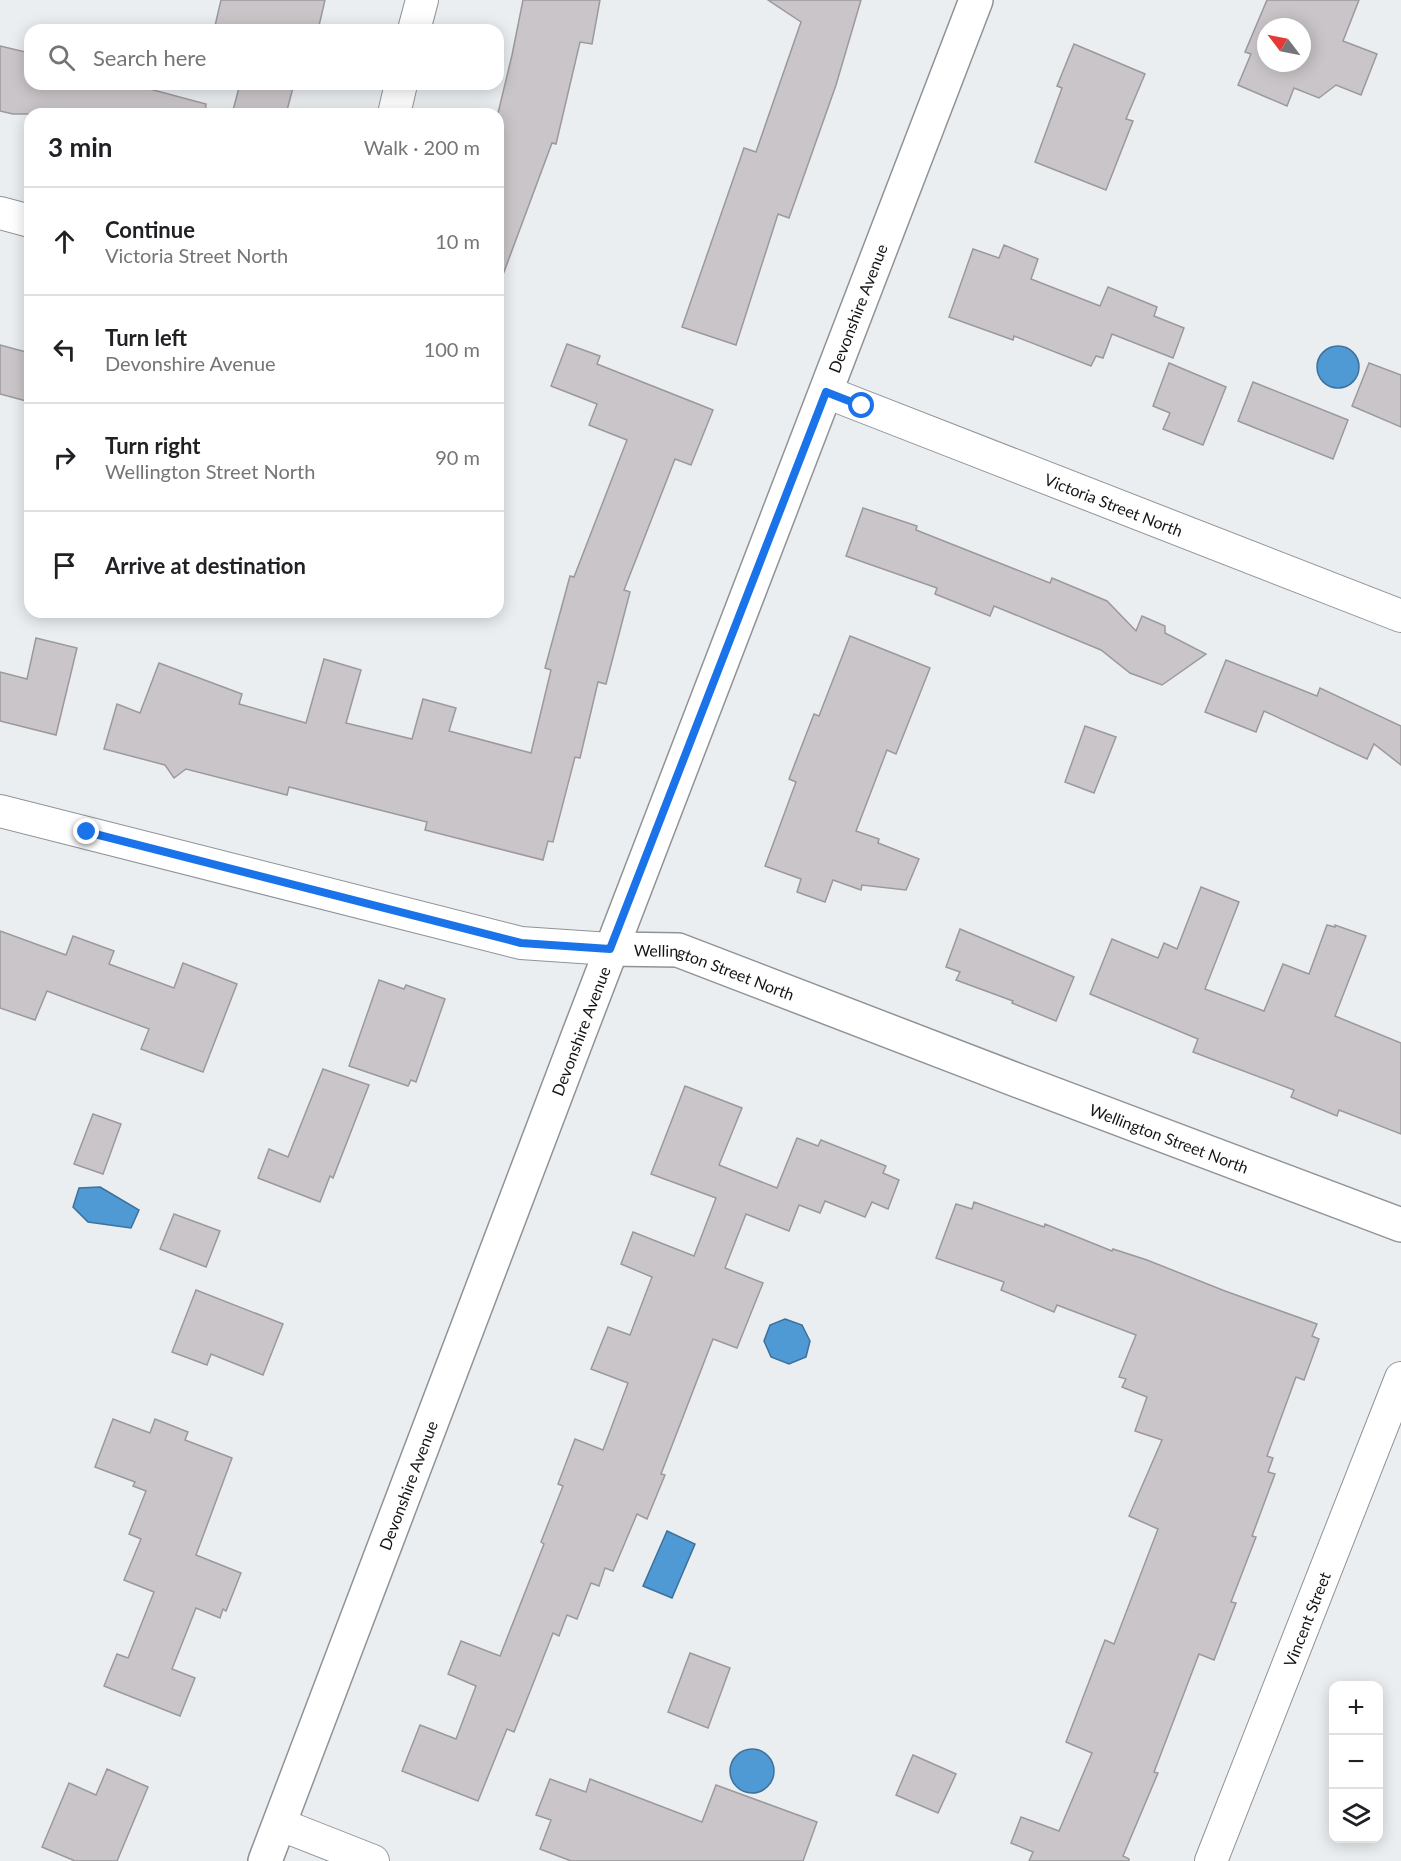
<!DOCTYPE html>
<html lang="en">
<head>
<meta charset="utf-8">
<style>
	:root { --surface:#fff; --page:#f6f6f6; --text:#202124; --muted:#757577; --line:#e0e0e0 }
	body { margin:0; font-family:Lato,sans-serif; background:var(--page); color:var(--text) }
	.controls { position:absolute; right:18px; bottom:18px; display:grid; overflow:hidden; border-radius:12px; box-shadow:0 3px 15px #0003 }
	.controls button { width:54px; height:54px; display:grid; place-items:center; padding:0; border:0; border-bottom:2px solid var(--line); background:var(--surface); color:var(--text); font:30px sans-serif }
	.compass { position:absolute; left:1257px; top:18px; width:54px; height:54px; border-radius:50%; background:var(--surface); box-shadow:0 3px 15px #0003; rotate:302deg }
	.stop { position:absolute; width:18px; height:18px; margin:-14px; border:4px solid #1a73e8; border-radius:50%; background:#fff }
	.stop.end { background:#1a73e8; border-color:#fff; box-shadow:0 2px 6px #0008 }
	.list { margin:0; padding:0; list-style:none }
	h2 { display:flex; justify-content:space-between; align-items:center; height:78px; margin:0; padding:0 24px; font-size:26px }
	h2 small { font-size:20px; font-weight:400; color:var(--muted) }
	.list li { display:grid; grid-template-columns:39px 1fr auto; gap:18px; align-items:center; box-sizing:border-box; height:108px; padding:0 24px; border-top:2px solid var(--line) }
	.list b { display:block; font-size:22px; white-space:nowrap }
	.list p { margin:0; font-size:20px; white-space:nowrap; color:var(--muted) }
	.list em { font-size:20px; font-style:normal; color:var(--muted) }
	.icon { flex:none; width:33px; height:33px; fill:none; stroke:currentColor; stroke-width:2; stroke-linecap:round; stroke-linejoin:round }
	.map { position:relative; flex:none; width:1401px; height:1861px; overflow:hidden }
	.search { position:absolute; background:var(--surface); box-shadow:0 3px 15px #0003; left:24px; top:24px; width:480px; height:66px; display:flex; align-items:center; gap:15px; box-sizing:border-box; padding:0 21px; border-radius:18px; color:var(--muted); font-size:22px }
	.panel { position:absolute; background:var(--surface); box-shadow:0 3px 15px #0003; left:24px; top:108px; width:480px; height:510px; border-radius:18px }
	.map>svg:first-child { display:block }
</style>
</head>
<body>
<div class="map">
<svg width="1401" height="1861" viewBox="0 0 1401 1861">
	<rect width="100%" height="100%" fill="#eaeef0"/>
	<g fill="#4f99d4" stroke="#3d719b" stroke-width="1.5">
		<circle cx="1338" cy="367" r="21"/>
		<path d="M 100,1187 L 139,1210 L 131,1228 L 88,1222 L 73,1207 L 79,1188 Z"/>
		<path d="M 785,1319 L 802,1325 L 810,1341 L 806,1357 L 789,1364 L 771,1357 L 764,1341 L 770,1325 Z"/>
		<path d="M 667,1531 L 695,1544 L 672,1598 L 643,1586 Z"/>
		<circle cx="752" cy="1771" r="22"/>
	</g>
	<g fill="#c9c5c8" stroke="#9c999c" stroke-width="1.5" fill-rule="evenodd">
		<path d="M 221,0 L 325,0 L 318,30 L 214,30 Z"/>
		<path d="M 523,0 L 600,0 L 592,44 L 580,42 L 556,144 L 552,143 L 501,280 L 498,279 L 498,113 L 512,55 Z"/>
		<path d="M 768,0 L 861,0 L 836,85 L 789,218 L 778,214 L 736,345 L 682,327 L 744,148 L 756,152 L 801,22 Z"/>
		<path d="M 1267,0 L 1359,0 L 1343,41 L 1377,54 L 1361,95 L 1336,85 L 1319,98 L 1294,88 L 1287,106 L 1238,85 L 1251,54 L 1245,52 ZM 1266,27 L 1302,27 L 1302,63 L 1266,63 Z"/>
		<path d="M 1074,44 L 1145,74 L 1126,119 L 1133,121 L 1106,190 L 1035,162 L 1062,88 L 1057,86 Z"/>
		<path d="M 0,46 L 30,53 L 30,84 L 131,84 L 206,104 L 205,114 L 13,114 L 0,111 Z"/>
		<path d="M 240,84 L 294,84 L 286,114 L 232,114 Z"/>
		<path d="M 1004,245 L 1038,259 L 1031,279 L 1100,306 L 1108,287 L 1157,307 L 1154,316 L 1184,328 L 1173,358 L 1112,334 L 1103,358 L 1096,356 L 1091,366 L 1014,336 L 1013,340 L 949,317 L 973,249 L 999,258 Z"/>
		<path d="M 567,344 L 600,356 L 597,364 L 713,410 L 691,465 L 675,459 L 624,590 L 630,592 L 606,684 L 598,682 L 580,758 L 575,757 L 553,842 L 548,841 L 543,860 L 425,830 L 427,822 L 289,787 L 287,795 L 186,769 L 174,778 L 165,765 L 104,749 L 117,704 L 140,713 L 159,663 L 242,694 L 239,704 L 306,723 L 324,659 L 361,670 L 346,723 L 412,739 L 423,699 L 456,708 L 449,731 L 531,753 L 551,670 L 545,668 L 570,576 L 574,577 L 627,440 L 589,425 L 597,404 L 551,386 Z"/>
		<path d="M 0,345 L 30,353 L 30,402 L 0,394 Z"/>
		<path d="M 1169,363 L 1226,387 L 1203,445 L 1163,429 L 1170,413 L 1153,406 Z"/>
		<path d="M 1369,363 L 1401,375 L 1401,427 L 1352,406 Z"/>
		<path d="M 1253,382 L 1348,420 L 1333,459 L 1238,421 Z"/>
		<path d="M 863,508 L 917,526 L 916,530 L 1050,583 L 1052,578 L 1107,601 L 1136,631 L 1142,616 L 1165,626 L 1165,633 L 1206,654 L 1162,685 L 1130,673 L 1101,650 L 994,606 L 990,616 L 935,594 L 937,588 L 846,556 Z"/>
		<path d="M 850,636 L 930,668 L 896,754 L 887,750 L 856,831 L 879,839 L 878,843 L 919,859 L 906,890 L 862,885 L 861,890 L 833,880 L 825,902 L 797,892 L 801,879 L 765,866 L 796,782 L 789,779 L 814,714 L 819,716 Z"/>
		<path d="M 36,638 L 77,648 L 56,735 L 0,721 L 0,672 L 27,679 Z"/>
		<path d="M 1226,660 L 1317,696 L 1320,688 L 1401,726 L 1401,765 L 1374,744 L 1367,759 L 1264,711 L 1256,732 L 1205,712 Z"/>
		<path d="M 1085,726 L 1116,737 L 1094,793 L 1065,782 Z"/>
		<path d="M 1201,887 L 1239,902 L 1205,989 L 1264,1011 L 1283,964 L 1309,974 L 1327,925 L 1335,927 L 1335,925 L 1366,936 L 1335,1016 L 1401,1043 L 1401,1134 L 1339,1110 L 1337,1116 L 1291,1097 L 1294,1090 L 1193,1052 L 1198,1039 L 1090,994 L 1112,939 L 1158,958 L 1164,943 L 1177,949 Z"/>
		<path d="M 960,929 L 1074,977 L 1056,1021 L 1012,1003 L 1013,1001 L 956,980 L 960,972 L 946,967 Z"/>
		<path d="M 0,931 L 66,955 L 73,936 L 114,951 L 109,964 L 174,988 L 183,963 L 237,984 L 203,1072 L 141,1049 L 149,1029 L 47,991 L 35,1020 L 0,1008 Z"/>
		<path d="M 379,980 L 404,989 L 406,985 L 445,999 L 416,1082 L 411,1080 L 408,1086 L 349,1066 Z"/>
		<path d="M 323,1069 L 369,1085 L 333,1178 L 330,1176 L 320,1202 L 258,1178 L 269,1149 L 288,1157 Z"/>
		<path d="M 685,1086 L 742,1108 L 719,1165 L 777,1188 L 797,1138 L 818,1146 L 821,1140 L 886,1166 L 883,1173 L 899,1180 L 888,1209 L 872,1202 L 865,1217 L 825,1201 L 820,1213 L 799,1205 L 789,1231 L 746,1214 L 725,1268 L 763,1283 L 737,1348 L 713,1339 L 661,1474 L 665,1475 L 647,1519 L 637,1514 L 613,1571 L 605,1568 L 599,1586 L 591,1583 L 577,1619 L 567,1615 L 559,1636 L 553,1633 L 514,1732 L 507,1729 L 478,1801 L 402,1771 L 420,1725 L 456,1739 L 476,1686 L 448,1674 L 461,1641 L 500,1656 L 544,1544 L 541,1542 L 563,1486 L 558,1484 L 575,1439 L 603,1450 L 628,1383 L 591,1369 L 608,1327 L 630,1335 L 652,1277 L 621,1264 L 633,1232 L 694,1256 L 716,1198 L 651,1174 Z"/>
		<path d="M 93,1114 L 121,1124 L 103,1174 L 74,1164 Z"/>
		<path d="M 974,1202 L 1044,1227 L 1045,1224 L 1112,1251 L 1113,1249 L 1147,1260 L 1225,1291 L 1317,1324 L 1312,1336 L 1319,1339 L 1304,1380 L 1296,1377 L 1267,1456 L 1273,1458 L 1268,1472 L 1275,1474 L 1252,1536 L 1256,1537 L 1231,1602 L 1236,1603 L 1214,1660 L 1199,1654 L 1154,1772 L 1158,1773 L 1123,1856 L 1129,1859 L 1129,1861 L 1029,1861 L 1033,1852 L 1011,1843 L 1021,1817 L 1059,1831 L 1092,1753 L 1066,1742 L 1105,1640 L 1114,1644 L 1158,1529 L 1129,1516 L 1162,1440 L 1135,1431 L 1147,1397 L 1122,1387 L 1126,1379 L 1119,1377 L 1136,1335 L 1057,1305 L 1054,1312 L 1001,1290 L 1004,1282 L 936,1258 L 956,1204 L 972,1209 Z"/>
		<path d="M 174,1214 L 220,1231 L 206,1267 L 160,1249 Z"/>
		<path d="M 196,1290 L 283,1324 L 263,1375 L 211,1354 L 207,1365 L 172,1352 Z"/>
		<path d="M 113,1419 L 150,1433 L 155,1419 L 188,1432 L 185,1440 L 232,1458 L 196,1555 L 241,1573 L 226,1611 L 223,1609 L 220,1618 L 196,1608 L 172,1669 L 195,1678 L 180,1716 L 104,1686 L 117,1654 L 128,1658 L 154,1592 L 124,1580 L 141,1539 L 129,1534 L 146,1491 L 133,1486 L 135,1482 L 95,1467 Z"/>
		<path d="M 690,1653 L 730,1668 L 708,1728 L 668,1712 Z"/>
		<path d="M 913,1755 L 956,1774 L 938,1813 L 896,1795 Z"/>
		<path d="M 107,1769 L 148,1787 L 117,1861 L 75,1861 L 42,1847 L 69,1783 L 96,1795 Z"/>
		<path d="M 550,1779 L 586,1792 L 590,1779 L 702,1822 L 716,1785 L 817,1822 L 803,1861 L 571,1861 L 540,1849 L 551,1820 L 536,1815 Z"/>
	</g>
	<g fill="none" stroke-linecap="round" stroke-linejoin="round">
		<g stroke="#909396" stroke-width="34">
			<g id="minor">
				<path d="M 414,30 L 422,0"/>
				<path d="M 394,114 L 401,84"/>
				<path d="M 0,213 L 30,221"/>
				<path id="s1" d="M 826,392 L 1401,616"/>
				<path d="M 0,811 L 521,943 L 610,949"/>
				<path d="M 279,1824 L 373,1861"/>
				<path id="s2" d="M 1211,1861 L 1401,1378"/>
			</g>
		</g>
		<g stroke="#909396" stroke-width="36">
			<g id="secondary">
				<path id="s3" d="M 610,949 L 678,950 L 1019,1081 L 1401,1225"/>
				<path id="s4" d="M 265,1861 C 500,1240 736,619 976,0"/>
			</g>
		</g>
		<use href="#minor" stroke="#fff" stroke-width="32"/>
		<use href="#secondary" stroke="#fff" stroke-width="33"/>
	</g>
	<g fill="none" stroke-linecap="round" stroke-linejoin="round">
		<path stroke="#1a73e8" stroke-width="8" d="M 87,832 L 521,943 L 610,949 L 826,392 L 862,406"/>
	</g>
	<g text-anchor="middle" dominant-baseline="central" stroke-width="5" stroke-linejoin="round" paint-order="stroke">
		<g font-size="16" fill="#141516" stroke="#eaeef0">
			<text stroke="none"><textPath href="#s4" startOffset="1662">Devonshire Avenue</textPath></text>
			<text stroke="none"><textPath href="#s1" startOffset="309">Victoria Street North</textPath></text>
			<text stroke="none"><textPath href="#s3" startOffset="108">Wellington Street North</textPath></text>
			<text stroke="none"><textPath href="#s4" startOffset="888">Devonshire Avenue</textPath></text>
			<text stroke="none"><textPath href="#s3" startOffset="594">Wellington Street North</textPath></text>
			<text stroke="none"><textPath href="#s4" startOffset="402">Devonshire Avenue</textPath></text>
			<text stroke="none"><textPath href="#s2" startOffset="260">Vincent Street</textPath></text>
		</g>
	</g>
</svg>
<div class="controls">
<button>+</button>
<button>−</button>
<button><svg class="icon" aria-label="layers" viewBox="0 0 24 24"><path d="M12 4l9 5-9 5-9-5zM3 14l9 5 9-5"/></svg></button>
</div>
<svg class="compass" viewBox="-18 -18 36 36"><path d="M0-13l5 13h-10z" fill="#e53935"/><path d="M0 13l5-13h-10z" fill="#757577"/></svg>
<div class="stop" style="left:862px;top:406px"></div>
<div class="stop end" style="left:87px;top:832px"></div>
<div class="search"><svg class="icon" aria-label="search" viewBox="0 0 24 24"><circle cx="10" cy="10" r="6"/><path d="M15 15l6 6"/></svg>Search here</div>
<section class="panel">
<h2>3 min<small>Walk · 200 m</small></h2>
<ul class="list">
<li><svg class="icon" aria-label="ahead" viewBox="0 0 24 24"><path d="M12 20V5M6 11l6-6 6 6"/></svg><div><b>Continue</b><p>Victoria Street North</p></div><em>10 m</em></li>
<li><svg class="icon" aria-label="left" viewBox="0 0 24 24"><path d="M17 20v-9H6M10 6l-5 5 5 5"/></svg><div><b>Turn left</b><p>Devonshire Avenue</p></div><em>100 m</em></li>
<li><svg class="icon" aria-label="right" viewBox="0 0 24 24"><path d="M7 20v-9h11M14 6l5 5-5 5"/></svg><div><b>Turn right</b><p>Wellington Street North</p></div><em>90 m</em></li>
<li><svg class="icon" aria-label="arrive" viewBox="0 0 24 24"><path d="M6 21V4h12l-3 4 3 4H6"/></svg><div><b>Arrive at destination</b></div></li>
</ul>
</section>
</div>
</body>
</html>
